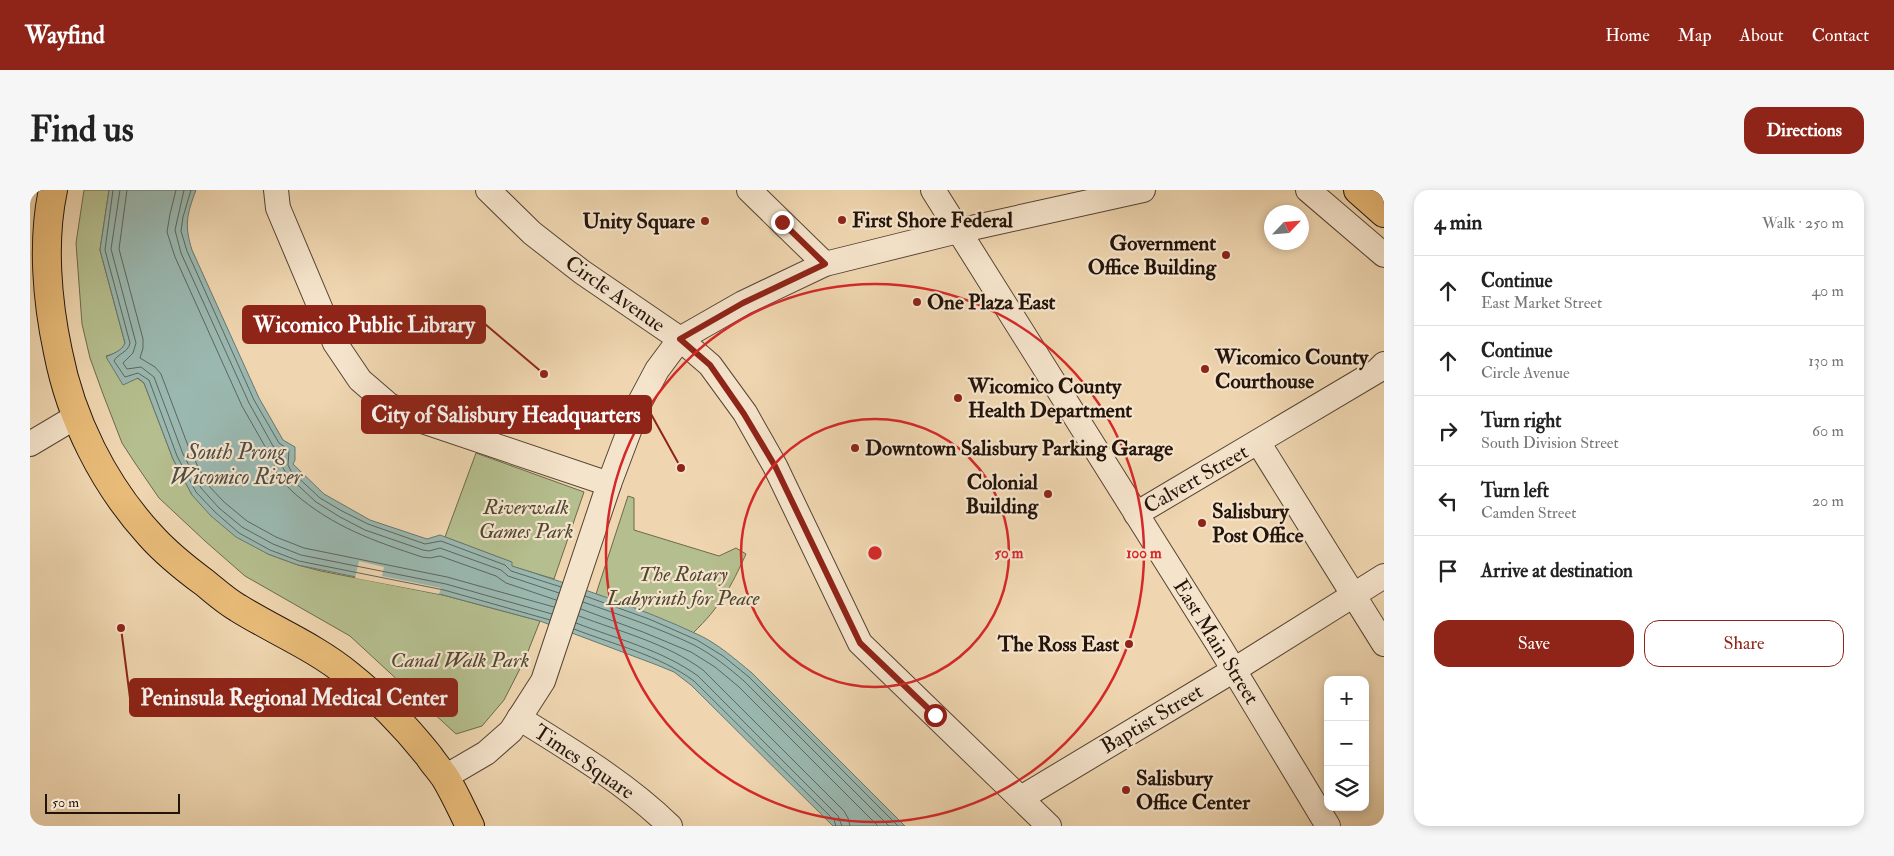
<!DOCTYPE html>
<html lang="en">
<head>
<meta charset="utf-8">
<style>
	:root { --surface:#fff; --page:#f6f6f6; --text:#222; --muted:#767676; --line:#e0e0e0; --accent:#8f2418 }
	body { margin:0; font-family:"IM FELL Double Pica",serif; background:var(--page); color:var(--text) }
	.controls { position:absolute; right:15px; bottom:15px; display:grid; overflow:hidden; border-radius:10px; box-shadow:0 2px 8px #0003 }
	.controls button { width:45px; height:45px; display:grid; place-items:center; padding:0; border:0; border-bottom:1px solid var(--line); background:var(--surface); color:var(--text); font:25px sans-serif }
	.compass { position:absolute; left:1234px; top:15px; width:45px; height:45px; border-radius:50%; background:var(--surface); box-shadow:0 2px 8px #0003; rotate:64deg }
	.scale { position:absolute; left:15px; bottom:12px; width:135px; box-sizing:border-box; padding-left:5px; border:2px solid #23140b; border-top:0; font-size:14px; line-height:18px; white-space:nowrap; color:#23140b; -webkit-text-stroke:4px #f5e4cc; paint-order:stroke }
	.stop { position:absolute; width:15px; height:15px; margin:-11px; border:4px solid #8f2418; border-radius:50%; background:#fff }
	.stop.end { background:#8f2418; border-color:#fff; box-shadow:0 1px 5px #0008 }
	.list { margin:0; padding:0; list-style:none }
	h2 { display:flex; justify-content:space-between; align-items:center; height:65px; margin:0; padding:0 20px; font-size:21px }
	h2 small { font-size:16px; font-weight:400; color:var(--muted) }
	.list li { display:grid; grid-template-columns:32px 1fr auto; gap:15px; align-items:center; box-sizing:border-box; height:70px; padding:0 20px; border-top:1px solid var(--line) }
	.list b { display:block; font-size:19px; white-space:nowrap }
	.list p { margin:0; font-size:16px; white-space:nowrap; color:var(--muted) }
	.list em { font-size:16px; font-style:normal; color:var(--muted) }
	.actions { display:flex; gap:10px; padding:15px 20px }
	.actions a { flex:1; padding:11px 0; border:1px solid var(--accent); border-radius:15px; text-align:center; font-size:18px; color:var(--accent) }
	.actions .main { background:var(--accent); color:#fff }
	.icon { flex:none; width:28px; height:28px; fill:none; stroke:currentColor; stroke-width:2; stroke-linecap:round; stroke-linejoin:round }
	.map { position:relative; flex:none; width:1354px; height:636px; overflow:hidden; border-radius:15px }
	header { display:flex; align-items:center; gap:30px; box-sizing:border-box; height:70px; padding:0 25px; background:var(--accent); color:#fff }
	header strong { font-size:24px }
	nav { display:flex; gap:28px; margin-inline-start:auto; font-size:18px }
	.intro { display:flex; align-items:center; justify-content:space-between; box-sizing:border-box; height:120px; padding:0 30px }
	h1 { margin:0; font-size:35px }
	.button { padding:12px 22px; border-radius:15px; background:var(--accent); color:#fff; font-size:18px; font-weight:700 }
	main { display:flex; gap:30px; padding:0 30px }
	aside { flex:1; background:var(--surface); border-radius:15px; box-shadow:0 2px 8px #0003 }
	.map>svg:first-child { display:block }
</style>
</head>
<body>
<header>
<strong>Wayfind</strong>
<nav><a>Home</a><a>Map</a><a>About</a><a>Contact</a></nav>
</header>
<div class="intro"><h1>Find us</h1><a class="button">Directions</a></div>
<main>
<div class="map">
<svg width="1354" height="636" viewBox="0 0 1354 636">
	<rect width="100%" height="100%" fill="#efd6b0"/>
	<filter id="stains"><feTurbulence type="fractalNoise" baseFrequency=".004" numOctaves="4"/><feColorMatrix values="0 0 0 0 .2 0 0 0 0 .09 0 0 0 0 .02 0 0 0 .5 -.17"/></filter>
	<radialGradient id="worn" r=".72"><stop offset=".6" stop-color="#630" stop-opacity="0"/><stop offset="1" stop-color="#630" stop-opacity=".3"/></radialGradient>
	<g fill="#b5be8e" stroke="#6c694c">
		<path d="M 54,0 L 79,0 L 70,60 L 95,153 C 93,161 83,164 76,166 L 114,193 L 143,269 L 162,305 L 238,364 L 268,375 L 291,381 L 413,405 L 510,431 L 495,469 L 474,510 L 452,536 L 426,544 L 320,446 L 215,386 L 175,351 L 129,308 L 105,273 L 92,253 L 73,204 L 60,168 L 52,134 L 46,53 Z"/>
		<path d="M 446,263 L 554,302 L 524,389 L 481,376 L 481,372 L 415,347 Z"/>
		<path d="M 598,306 L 604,308 L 604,340 L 689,366 L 706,358 L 716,364 C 701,397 690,417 663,443 L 566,404 Z"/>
	</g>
	<path fill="#9ab8b0" stroke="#6a766e" d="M 79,0 L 166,0 C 157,24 154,35 162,60 L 229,208 L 253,250 L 265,257 L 265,270 L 263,274 L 294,304 L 340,330 L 397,349 L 410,345 L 482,372 L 482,376 C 545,396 609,417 669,445 C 688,454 705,469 722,483 L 875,636 L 803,636 L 661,495 L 644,482 L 627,475 L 510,431 L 413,405 L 268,375 L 238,364 L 206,347 L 181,326 L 162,305 L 143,269 L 114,193 L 108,188 L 93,195 L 76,167 C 82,164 92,161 95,153 L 70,60 Z"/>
	<path fill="#efd6b0" d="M 329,371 L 354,377 L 352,386 L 411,398 L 409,404 L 325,388 Z"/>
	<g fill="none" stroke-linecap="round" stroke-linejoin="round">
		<g stroke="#5e665e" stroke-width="1">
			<path d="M 83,0 L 75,60 L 100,153 C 98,163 88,163 84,171 L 95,187 L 108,183 L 119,190 L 147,266 L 166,302 L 185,322 L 209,343 L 240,360 L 269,371 L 414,400 L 520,430"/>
			<path d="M 90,0 L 81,59 L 106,153 L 103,163 L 93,173 L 97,179 L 111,177 L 124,187 L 153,264 L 171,298 L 189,318 L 212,337 L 243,354 L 271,365 L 416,394 L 522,424"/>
			<path d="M 97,0 L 89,59 L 113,149 L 113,158 L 110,168 L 125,177 L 131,184 L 160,261 L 177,294 L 194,312 L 217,331 L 246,347 L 274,358 L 417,387 L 524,417"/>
			<path d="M 146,0 L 140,24 L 137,42 L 145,67 L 212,216 L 237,260 L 244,268 C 243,285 253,292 264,303 C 303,337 344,351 392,367 L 400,368 L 410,366 L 466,386 L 476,393 L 526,410"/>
			<path d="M 154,0 L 145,40 L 151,63 L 219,213 L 243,256 L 253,263 L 252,276 L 257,285 L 286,312 L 310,327 L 335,340 L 393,360 L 399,361 L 410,358 L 471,380 L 478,386 L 529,403"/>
			<path d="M 161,0 L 153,27 L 151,41 L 157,61 L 224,210 L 249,253 L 259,260 L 258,275 L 261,281 L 290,308 L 312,321 L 338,334 L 395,354 L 411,351 L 475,375 L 481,381 L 531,397"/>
			<path d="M 555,406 L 619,429 L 667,450 L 693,466 L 719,487 L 868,636"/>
			<path d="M 553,412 C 590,425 629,438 664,455 C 683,465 699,478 714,491 L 859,636"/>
			<path d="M 551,419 L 613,442 L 661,462 L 685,477 L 709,497 L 848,636"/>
			<path d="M 549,426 C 591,442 636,453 673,480 L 814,621 L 818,628 L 820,636"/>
			<path d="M 546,433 C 587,449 632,460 668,486 L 808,626 L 812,636"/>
			<path d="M 544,439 C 585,455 629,465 664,491 L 804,630 L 806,636"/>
		</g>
		<g stroke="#564434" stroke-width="26">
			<g id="minor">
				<path d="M 246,0 L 248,18 L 305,153 L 330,190 L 359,215 L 395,232 L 579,294"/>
				<path d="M 458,0 L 502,43 L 552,82 L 650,149 L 680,175 L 715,223 L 745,276 L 830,453 L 1019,636"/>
				<path d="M 719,0 L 795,74"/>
				<path d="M 903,0 L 1190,457 L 1298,636"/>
				<path d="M 1278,0 L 1354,65"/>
				<path d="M 1228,252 L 1354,454"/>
				<path d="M 0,254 L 47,226"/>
				<path d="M 1106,324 L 1347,181 L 1354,174"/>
				<path d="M 489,528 C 542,561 596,593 640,636"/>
				<path d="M 415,587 L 456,563 L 481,541 L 513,491 L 579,294 L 610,212 L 627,180 L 650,149 L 713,113 L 795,74 L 928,41 L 1113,0"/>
				<path d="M 991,608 L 1204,480 L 1354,386"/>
			</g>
		</g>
		<g stroke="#23140b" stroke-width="30">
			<g id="major">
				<path d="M 23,0 C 12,51 17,111 28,162 C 41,229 74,295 120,345 C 136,363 156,379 175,393 C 186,402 196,411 208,418 C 245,441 285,457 319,485 C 349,509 375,536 399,566 C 404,574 411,581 416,589 C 425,604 432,620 440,636"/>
				<path d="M 1328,0 L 1354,23"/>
			</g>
		</g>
		<use href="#minor" stroke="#f5e4cc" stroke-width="24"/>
		<use href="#major" stroke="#e8bb78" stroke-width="28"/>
	</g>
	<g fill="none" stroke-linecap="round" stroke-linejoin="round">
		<path stroke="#8f2418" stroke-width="6" d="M 752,32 L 795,74 L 713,113 L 650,149 L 680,175 L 714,224 L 745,276 L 830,453 L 905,525"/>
	</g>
	<g fill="none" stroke="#d62828" stroke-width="2.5">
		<circle cx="845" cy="363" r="134"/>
		<circle cx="845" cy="363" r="269"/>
	</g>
	<g fill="#8f2418" stroke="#f5e4cc" stroke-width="2">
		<circle cx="812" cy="30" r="5"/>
		<circle cx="675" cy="31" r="5"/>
		<circle cx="1196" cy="65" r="5"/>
		<circle cx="887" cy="112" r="5"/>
		<circle cx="1175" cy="179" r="5"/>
		<circle cx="928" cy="208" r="5"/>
		<circle cx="825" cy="258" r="5"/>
		<circle cx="1018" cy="304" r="5"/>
		<circle cx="1172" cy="333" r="5"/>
		<circle cx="1099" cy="454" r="5"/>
		<circle cx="1096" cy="600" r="5"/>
	</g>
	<g text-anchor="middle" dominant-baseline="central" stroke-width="4.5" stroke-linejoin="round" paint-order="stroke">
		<g font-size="21" font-weight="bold" fill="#23140b" stroke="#f5e4cc" text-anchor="start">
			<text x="822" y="30">First Shore Federal</text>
			<text x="665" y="31" text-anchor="end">Unity Square</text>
			<text x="1186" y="53" text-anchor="end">Government<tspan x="1186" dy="24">Office Building</tspan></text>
			<text x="897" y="112">One Plaza East</text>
			<text x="1185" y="167">Wicomico County<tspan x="1185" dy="24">Courthouse</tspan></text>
			<text x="938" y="196">Wicomico County<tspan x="938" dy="24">Health Department</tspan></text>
			<text x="835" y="258">Downtown Salisbury Parking Garage</text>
			<text x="1008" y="292" text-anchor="end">Colonial<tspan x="1008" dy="24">Building</tspan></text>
			<text x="1182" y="321">Salisbury<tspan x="1182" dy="24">Post Office</tspan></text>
			<text x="1089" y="454" text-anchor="end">The Ross East</text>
			<text x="1106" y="588">Salisbury<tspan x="1106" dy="24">Office Center</tspan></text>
		</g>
		<g font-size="21" fill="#23140b" stroke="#f5e4cc">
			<text transform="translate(585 104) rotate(35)">Circle Avenue</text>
			<text transform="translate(1166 289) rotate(-30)">Calvert Street</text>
			<text transform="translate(1186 452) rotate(58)">East Main Street</text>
			<text transform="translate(1122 529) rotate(-31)">Baptist Street</text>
			<text transform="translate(554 572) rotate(34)">Times Square</text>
		</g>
		<g font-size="21" font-style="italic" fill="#4f4732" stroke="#f5e4cc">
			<text x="496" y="317">Riverwalk<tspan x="496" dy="24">Games Park</tspan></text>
			<text x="653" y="384">The Rotary<tspan x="653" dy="24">Labyrinth for Peace</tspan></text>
			<text x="430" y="470">Canal Walk Park</text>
		</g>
		<g font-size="22" font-style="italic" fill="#4d4d45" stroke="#f5e4cc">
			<text x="206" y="262">South Prong<tspan x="206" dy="25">Wicomico River</tspan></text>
		</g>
	</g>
	<circle cx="845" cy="363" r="8" fill="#d62828" stroke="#f5e4cc" stroke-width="2.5"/>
	<g font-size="15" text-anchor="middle" font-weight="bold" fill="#d62828" stroke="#f5e4cc" stroke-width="4.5" stroke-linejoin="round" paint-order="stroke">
		<text x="979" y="368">50 m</text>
		<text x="1114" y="368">100 m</text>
	</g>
	<path fill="none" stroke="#8f2418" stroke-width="2" d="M514 184L455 134M651 278L621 224M91 438L100 508"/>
	<g fill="#8f2418" stroke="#f5e4cc" stroke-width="2">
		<circle cx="514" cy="184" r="5"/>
		<circle cx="651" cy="278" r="5"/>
		<circle cx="91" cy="438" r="5"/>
	</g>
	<g fill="#8f2418" stroke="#8f2418" stroke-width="2">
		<rect x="213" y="116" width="242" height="37" rx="5"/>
		<rect x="332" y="206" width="289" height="37" rx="5"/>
		<rect x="100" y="489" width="327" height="37" rx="5"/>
	</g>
	<g font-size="22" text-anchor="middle" font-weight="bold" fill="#fff">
		<text x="334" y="142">Wicomico Public Library</text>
		<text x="476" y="232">City of Salisbury Headquarters</text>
		<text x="264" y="515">Peninsula Regional Medical Center</text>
	</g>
	<rect width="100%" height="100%" filter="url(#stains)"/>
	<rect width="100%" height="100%" fill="url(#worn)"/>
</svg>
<div class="controls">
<button>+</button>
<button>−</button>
<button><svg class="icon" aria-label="layers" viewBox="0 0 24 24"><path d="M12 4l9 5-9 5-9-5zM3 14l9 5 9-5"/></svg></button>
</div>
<svg class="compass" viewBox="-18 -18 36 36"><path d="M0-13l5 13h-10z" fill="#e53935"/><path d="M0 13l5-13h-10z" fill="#767676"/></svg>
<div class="scale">50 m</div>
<div class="stop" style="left:905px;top:525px"></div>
<div class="stop end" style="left:752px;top:32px"></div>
</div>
<aside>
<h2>4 min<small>Walk · 250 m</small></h2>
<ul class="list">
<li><svg class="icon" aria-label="ahead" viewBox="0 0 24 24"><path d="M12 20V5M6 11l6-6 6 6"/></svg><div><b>Continue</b><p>East Market Street</p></div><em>40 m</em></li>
<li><svg class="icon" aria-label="ahead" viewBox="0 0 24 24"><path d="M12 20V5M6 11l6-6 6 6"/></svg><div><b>Continue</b><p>Circle Avenue</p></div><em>130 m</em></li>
<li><svg class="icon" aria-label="right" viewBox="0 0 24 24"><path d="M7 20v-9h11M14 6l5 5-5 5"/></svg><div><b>Turn right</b><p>South Division Street</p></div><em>60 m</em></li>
<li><svg class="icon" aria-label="left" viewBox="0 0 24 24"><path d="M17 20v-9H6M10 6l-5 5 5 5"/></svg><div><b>Turn left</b><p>Camden Street</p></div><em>20 m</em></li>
<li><svg class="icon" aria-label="arrive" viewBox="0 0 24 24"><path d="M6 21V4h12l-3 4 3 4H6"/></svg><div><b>Arrive at destination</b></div></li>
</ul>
<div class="actions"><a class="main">Save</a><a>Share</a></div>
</aside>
</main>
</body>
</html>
